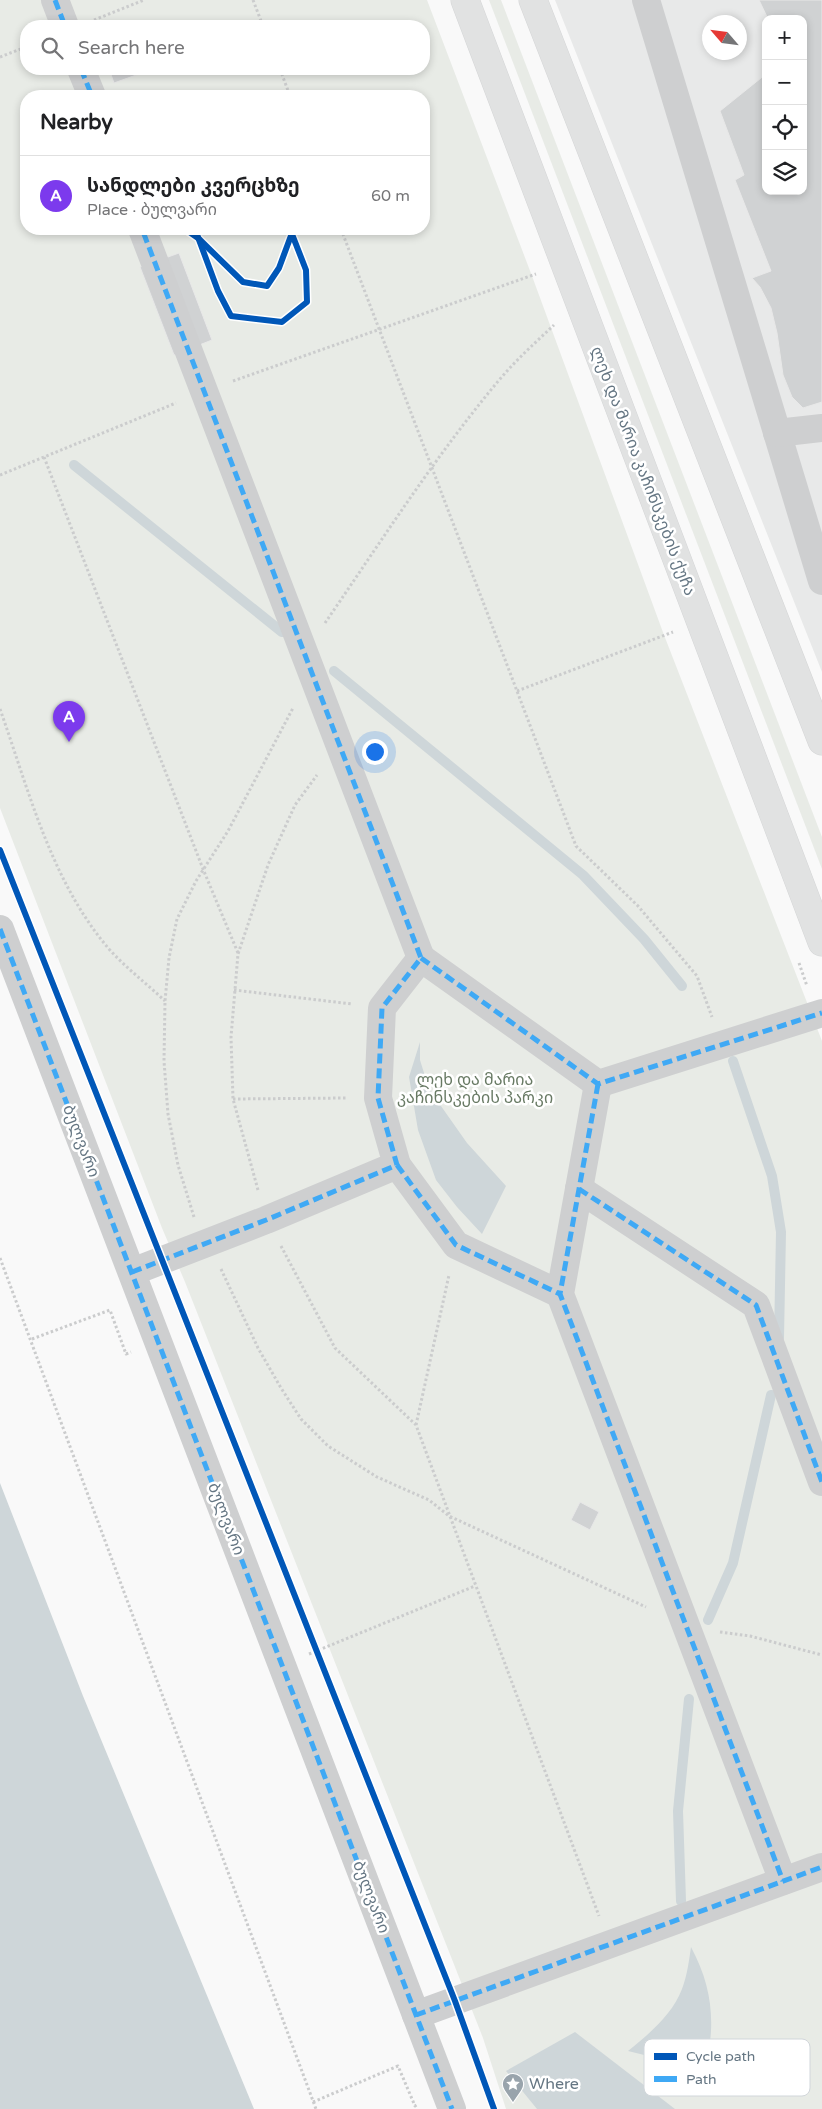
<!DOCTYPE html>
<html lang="en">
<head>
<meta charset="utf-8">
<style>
	:root { --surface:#fff; --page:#f2f2f2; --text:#202124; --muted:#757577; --line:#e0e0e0; --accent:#7c3aed }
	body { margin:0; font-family:"Varela Round","Noto Sans Georgian",sans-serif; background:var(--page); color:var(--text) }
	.controls { position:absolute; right:15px; top:15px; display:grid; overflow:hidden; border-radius:10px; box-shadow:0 2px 8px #0003 }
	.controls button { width:45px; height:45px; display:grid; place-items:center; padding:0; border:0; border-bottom:1px solid var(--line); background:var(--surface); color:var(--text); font:25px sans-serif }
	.compass { position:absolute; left:702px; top:15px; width:45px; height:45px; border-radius:50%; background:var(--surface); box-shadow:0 2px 8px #0003; rotate:298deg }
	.you { position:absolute; left:374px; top:751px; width:18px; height:18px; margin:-12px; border:4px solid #fff; border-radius:50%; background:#1a73e8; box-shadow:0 0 0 8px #1a73e833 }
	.badge { display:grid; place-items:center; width:32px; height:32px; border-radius:50%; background:var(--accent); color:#fff; font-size:16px; font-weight:700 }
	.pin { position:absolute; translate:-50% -41px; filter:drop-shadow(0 1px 2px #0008) }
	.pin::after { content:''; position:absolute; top:26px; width:18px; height:15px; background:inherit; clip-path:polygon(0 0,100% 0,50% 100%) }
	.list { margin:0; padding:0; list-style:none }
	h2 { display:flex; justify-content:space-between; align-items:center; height:65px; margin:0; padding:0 20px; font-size:21px }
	h2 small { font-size:16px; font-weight:400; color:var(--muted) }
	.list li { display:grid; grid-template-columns:32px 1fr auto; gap:15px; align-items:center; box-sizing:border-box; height:80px; padding:0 20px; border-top:1px solid var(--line) }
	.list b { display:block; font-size:19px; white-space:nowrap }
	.list p { margin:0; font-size:16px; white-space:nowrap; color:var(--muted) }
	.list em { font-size:16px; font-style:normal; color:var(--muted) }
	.icon { flex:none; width:28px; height:28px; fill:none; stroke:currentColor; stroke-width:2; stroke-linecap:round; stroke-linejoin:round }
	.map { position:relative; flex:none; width:822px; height:2109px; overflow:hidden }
	.search { position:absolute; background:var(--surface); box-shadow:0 2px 8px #0003; left:20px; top:20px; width:410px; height:55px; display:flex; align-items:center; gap:12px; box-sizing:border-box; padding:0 18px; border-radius:20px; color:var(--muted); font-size:19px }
	.panel { position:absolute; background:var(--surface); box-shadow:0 2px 8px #0003; left:20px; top:90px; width:410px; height:145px; border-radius:20px }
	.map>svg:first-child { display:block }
</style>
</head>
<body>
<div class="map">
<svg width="822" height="2109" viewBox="0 0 822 2109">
	<rect width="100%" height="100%" fill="#f9f9f9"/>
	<path fill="#e8e9e9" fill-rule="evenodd" d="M 555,0 L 822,0 L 822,672 ZM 766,19 L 803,19 L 803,191 L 766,191 ZM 710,22 L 740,22 L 740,52 L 710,52 Z"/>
	<g fill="#e8ebe6" fill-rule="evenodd">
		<path d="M 0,0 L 427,0 L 532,276 L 664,635 L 822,1041 L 822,2109 L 506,2109 L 483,2038 L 185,1282 L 162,1228 L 0,808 ZM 26,26 L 424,26 L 424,69 L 26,69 ZM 26,96 L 424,96 L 424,229 L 26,229 Z"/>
		<path d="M 489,0 L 501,0 L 822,837 L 822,869 Z"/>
	</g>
	<g fill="#ced6d9">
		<path d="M 420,1042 L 420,1060 L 429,1089 L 467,1143 L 506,1186 L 482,1234 L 457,1207 L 436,1180 L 418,1130 L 409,1077 Z"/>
		<path d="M 0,1483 L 83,1696 L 254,2109 L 0,2109 Z"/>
		<path d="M 691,1947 C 713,1988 716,2025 705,2070 L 628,2051 C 649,2034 672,2015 682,1989 C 687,1976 689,1961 691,1947 Z"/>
		<path d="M 575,2032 L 675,2109 L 537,2109 L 506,2071 Z"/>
	</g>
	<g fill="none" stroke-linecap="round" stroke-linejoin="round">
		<g stroke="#ced6d9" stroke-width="10">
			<path d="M 74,465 L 282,632"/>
			<path d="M 334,671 L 583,875 L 644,939 L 682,986"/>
			<path d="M 733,1061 L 772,1176 L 781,1232 L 779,1338"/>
			<path d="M 708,1620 L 733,1563 L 771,1395"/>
			<path d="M 681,1901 L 678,1811 L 689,1699"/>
		</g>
	</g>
	<g fill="#d0d2d3" stroke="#e8e8e8">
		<path d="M 759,0 L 822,0 L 822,402 L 803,408 L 792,397 L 783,375 L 777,333 L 771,308 L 760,287 L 752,278 L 771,271 L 735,180 L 744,175 L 720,111 L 766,74 L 766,191 L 803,191 L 803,19 L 768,19 Z"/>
		<path d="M 109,69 L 150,69 L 150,70 L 114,83 Z"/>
		<path d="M 179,253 L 212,340 L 174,355 L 140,267 Z"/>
		<path d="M 580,1502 L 599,1512 L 590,1530 L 571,1520 Z"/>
	</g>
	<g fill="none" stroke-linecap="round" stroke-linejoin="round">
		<g stroke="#d5d6d7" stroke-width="29">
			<g id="major">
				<path d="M 465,0 L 822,942"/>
				<path d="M 533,0 L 822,741"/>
			</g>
		</g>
		<g stroke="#cbcccd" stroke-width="3" stroke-dasharray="2.5 2.5" stroke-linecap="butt">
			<path d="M 253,0 L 263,26"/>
			<path d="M 94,20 L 144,0"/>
			<path d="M 0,57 L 26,47"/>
			<path d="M 280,69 L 290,96"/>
			<path d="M 341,229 L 576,846 L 638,906 L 697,976 L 712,1017"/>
			<path d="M 233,381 L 536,274"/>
			<path d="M 44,457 L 203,869 L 238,953"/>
			<path d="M 0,475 L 176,403"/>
			<path d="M 325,623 C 382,540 436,455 500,379 C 517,359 536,342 554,325"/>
			<path d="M 517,691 L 673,632"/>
			<path d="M 0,709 C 29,791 51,881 109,949 C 126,968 146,983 165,1001"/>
			<path d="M 799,963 L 807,986"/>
			<path d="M 234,990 L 352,1004"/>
			<path d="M 233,1099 L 347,1098"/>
			<path d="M 258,1190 L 233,1099 L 231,1037 L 238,954 L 268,865 L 295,805 L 317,775"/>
			<path d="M 194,1217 L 178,1165 L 168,1114 L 164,1061 L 165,1001 L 169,958 L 177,919 L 196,881 L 228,831 L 293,708"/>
			<path d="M 281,1246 L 335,1348 L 416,1425 L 599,1916"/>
			<path d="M 0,1258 L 316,2109"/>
			<path d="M 221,1269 L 258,1348 L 281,1388 L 301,1419 L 328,1446 L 377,1477 L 429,1500 L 449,1516 L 646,1607"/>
			<path d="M 32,1339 L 110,1310 L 126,1354 L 131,1352"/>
			<path d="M 416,1425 L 449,1275"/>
			<path d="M 720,1632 L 750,1636 L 822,1655"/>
			<path d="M 309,1654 L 475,1586"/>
			<path d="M 313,2102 L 398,2066 L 415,2106 L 418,2104"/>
		</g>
		<g stroke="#cecfd0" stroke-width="28">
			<path d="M 55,0 L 65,26"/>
			<path d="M 646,0 L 822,581"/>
			<path d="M 81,69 L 92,96"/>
			<path d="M 777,433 L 822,428"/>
			<path d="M 0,929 L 452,2109"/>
			<path d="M 421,958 L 598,1084 L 822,1013"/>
			<path d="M 598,1084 L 560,1294 L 783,1881"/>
			<path d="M 397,1165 L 456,1245 L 560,1294"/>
			<path d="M 579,1189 L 756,1305 L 822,1482"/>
			<path d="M 132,1272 L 266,1220 L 397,1165 L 378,1098 L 382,1008 L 421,958 L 142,229"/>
			<path d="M 416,2015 L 822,1867"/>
		</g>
		<use href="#major" stroke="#e1e2e2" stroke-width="28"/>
		<g stroke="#3fa9f5" stroke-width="5" stroke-dasharray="10 5" stroke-linecap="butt">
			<path d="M 55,0 L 65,26"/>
			<path d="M 81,69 L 92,96"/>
			<path d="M 0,929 L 452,2109"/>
			<path d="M 421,958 L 598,1084 L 822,1013"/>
			<path d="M 598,1084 L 560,1294 L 783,1881"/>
			<path d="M 397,1165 L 456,1245 L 560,1294"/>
			<path d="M 579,1189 L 756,1305 L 822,1482"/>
			<path d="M 132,1272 L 266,1220 L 397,1165 L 378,1098 L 382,1008 L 421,958 L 142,229"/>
			<path d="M 416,2015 L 822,1867"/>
		</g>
		<g stroke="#fff" stroke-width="9">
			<g id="cycleway">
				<path d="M 185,229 L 198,238 L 243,282 L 267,286 L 279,268 L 292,233"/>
				<path d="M 195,229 L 218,291 L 231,316 L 282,322 L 307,302 L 306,270 L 290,229"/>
				<path d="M 0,850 L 455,2001 L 494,2109"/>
			</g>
		</g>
		<use href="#cycleway" stroke="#0057b8" stroke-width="6"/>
	</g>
	<defs>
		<g id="sight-pin" transform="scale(1.125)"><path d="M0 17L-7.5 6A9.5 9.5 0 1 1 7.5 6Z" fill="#99a4ac" stroke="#fff"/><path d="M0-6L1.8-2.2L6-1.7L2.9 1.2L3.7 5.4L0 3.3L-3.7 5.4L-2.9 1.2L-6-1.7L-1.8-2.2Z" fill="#fff"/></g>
	</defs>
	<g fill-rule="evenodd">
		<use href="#sight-pin" x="513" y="2084"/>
	</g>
	<g text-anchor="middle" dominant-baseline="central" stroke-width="5" stroke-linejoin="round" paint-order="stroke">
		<g font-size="16" fill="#657683" stroke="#fff">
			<text transform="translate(643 471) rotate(69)">ლეხ და მარია კაჩინსკების ქუჩა</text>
			<text transform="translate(81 1141) rotate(69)">ბულვარი</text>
			<text transform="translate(226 1519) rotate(69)">ბულვარი</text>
			<text transform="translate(371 1897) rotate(69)">ბულვარი</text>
		</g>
		<g font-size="16" fill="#687a64" stroke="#fff">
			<text x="475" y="1080">ლეხ და მარია<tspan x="475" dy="18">კაჩინსკების პარკი</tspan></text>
		</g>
		<g font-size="16" fill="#657683" stroke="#fff" text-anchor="start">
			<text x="529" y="2084">Where</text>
		</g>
	</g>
	<rect x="644" y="2039" width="166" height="57" rx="8" fill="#fff" stroke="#d1d6da" stroke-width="1"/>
	<rect x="654" y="2053" width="23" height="7" fill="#0057b8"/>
	<rect x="654" y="2076" width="23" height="6" fill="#3fa9f5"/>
	<g font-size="14" fill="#657683">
		<text x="686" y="2061">Cycle path</text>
		<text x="686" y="2084">Path</text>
	</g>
</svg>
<div class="controls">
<button>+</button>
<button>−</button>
<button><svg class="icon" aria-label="locate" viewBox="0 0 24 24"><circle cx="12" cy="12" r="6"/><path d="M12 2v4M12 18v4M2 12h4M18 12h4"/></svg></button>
<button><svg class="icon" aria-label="layers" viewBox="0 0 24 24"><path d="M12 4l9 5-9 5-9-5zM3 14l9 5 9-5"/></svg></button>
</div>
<svg class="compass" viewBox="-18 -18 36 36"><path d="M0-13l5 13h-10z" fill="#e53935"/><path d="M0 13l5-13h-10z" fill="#757577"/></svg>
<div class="you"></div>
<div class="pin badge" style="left:69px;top:742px">A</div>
<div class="search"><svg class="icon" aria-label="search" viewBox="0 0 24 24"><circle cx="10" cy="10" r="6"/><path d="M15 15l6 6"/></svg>Search here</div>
<section class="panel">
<h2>Nearby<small></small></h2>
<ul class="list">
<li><span class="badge">A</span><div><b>სანდლები კვერცხზე</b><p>Place · ბულვარი</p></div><em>60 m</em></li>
</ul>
</section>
</div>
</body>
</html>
